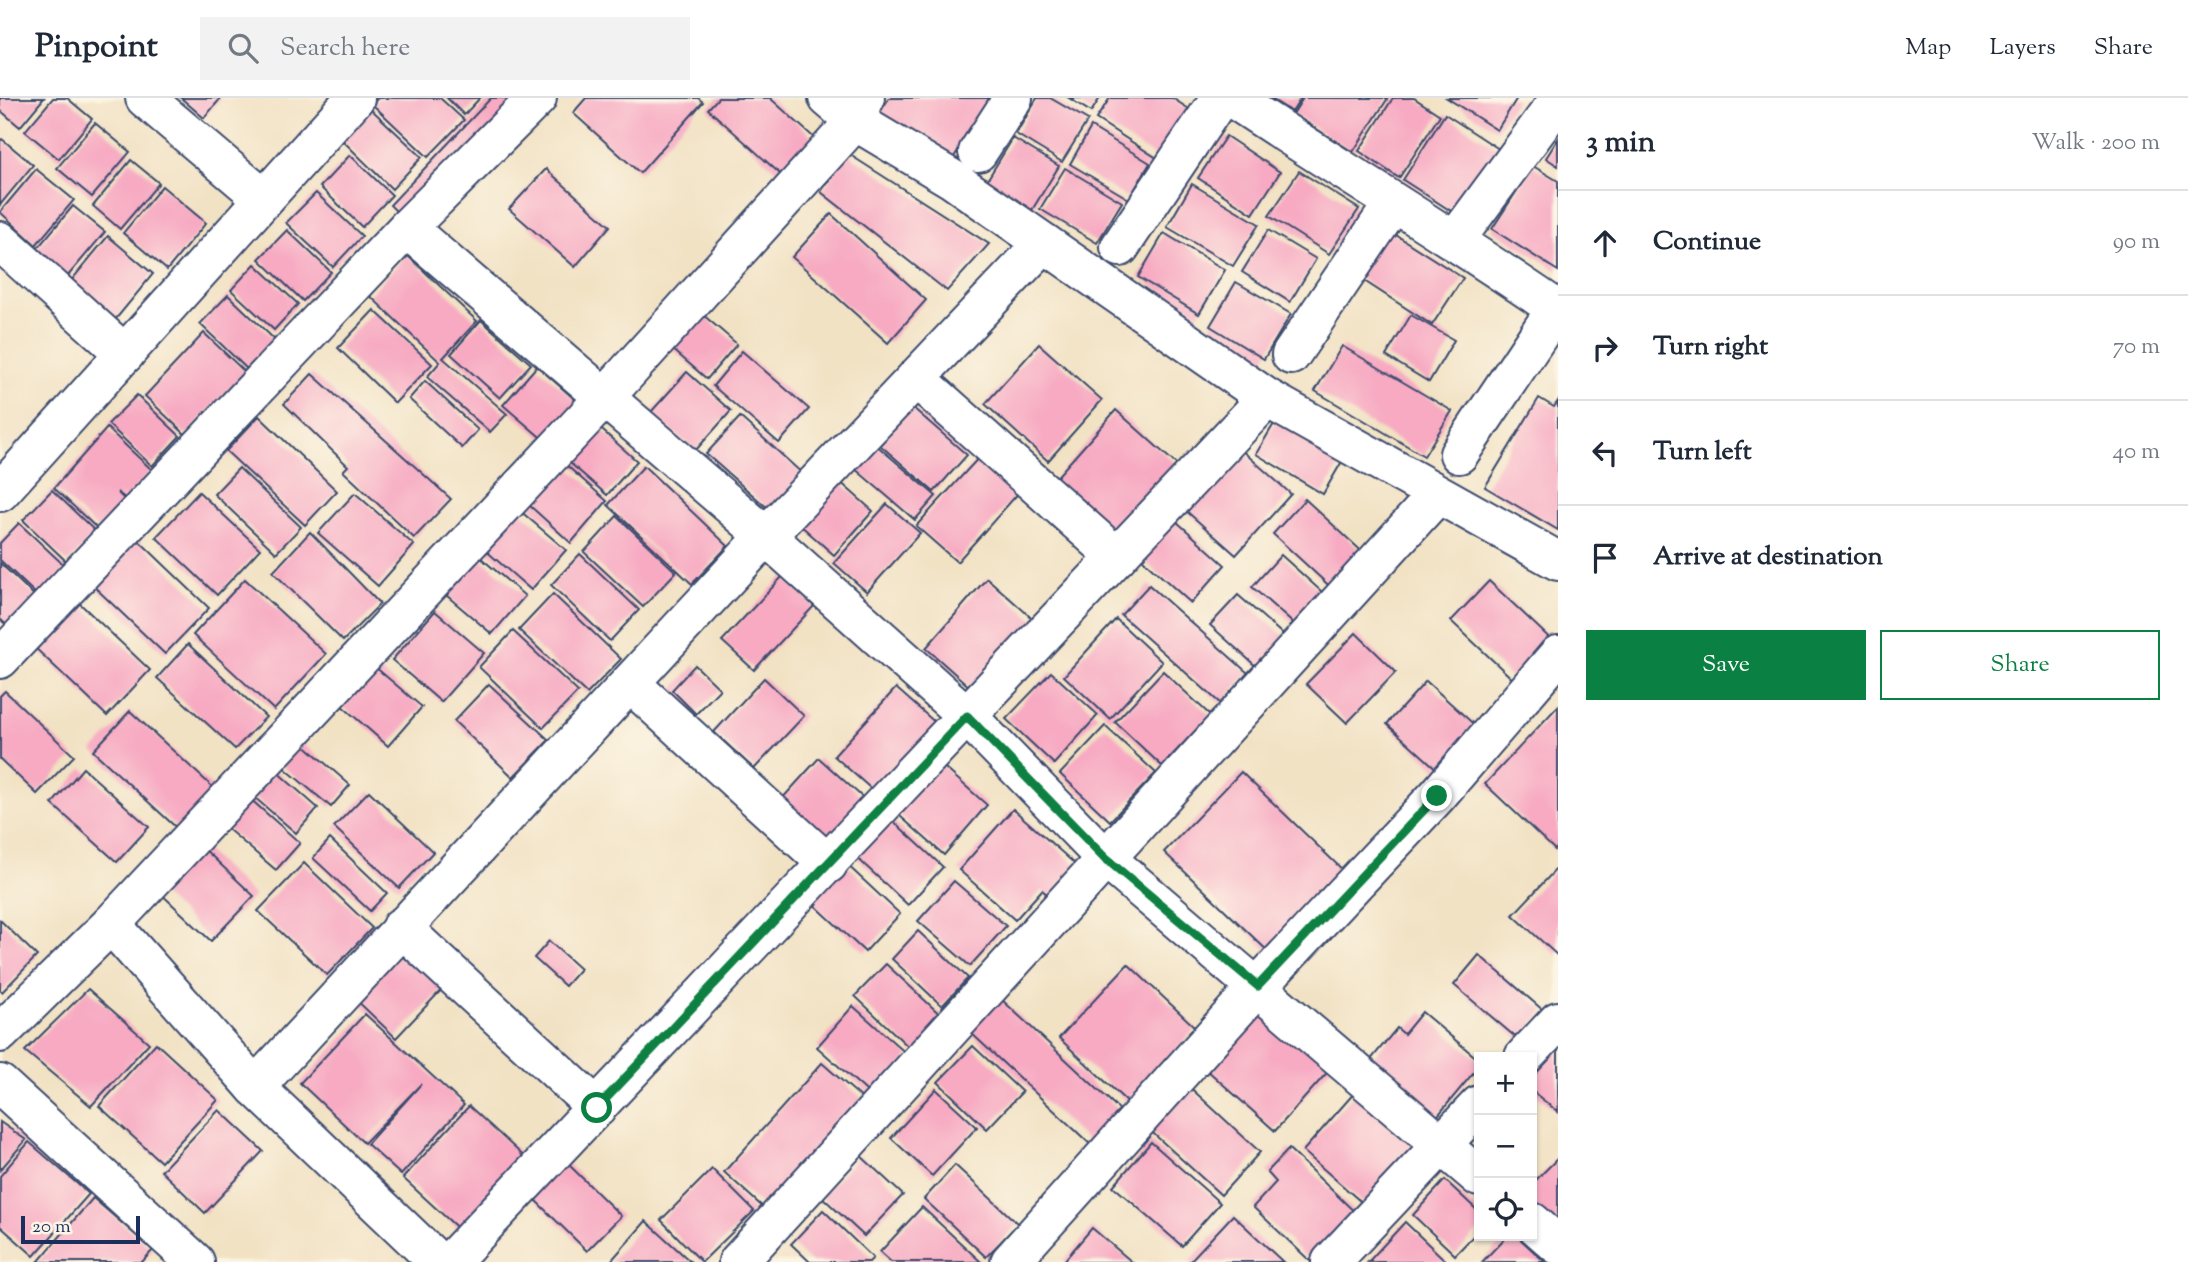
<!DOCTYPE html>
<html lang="en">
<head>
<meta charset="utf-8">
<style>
	:root { --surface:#fff; --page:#f2f2f3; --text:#1f2937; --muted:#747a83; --line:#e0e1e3; --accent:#0b8043 }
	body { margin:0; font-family:"Sorts Mill Goudy",serif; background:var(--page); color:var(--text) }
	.controls { position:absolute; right:21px; bottom:21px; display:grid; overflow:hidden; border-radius:0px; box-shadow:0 2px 5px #0004 }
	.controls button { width:63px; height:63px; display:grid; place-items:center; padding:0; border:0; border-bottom:2px solid var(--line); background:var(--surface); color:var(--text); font:35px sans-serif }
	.scale { position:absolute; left:21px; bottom:18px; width:119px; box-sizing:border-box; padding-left:7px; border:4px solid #1b2f5e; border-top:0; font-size:19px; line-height:24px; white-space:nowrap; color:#1b2f5e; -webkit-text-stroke:5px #fcf5e5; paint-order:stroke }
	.stop { position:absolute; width:21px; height:21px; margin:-16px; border:5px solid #0b8043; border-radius:50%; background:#fff }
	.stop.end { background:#0b8043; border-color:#fff; box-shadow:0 2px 7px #0008 }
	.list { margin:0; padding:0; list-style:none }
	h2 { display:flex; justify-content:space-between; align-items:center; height:91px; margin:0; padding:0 28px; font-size:30px }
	h2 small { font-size:23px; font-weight:400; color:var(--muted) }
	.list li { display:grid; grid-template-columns:46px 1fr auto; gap:21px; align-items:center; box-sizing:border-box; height:105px; padding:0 28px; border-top:2px solid var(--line) }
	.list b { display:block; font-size:26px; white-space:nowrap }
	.list em { font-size:23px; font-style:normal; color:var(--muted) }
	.actions { display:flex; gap:14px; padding:21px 28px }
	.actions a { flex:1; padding:16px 0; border:2px solid var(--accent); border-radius:0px; text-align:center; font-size:24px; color:var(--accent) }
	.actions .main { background:var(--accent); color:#fff }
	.icon { flex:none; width:38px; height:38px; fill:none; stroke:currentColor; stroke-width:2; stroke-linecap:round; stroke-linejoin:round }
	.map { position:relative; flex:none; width:1558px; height:1164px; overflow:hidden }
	header { display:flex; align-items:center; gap:42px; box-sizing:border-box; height:98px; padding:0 35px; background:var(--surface); border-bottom:2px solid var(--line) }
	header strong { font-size:33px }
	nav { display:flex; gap:38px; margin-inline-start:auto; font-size:24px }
	.search { width:490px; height:63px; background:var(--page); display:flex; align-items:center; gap:18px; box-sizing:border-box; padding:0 24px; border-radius:0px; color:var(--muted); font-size:26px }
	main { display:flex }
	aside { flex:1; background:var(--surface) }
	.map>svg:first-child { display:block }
</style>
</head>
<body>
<header>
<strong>Pinpoint</strong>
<div class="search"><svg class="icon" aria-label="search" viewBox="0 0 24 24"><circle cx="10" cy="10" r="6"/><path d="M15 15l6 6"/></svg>Search here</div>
<nav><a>Map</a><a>Layers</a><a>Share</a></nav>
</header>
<main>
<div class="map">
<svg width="1558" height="1164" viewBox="0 0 1558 1164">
	<rect width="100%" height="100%" fill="#fcf5e5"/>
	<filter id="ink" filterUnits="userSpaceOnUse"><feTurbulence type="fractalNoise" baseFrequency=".0143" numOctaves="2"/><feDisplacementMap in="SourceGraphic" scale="14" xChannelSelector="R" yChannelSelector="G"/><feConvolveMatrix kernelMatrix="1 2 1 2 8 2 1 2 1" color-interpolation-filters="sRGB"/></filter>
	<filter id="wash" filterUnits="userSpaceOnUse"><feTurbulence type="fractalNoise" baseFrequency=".00686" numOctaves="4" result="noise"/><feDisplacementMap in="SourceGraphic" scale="28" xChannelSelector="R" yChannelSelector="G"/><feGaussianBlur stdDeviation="1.57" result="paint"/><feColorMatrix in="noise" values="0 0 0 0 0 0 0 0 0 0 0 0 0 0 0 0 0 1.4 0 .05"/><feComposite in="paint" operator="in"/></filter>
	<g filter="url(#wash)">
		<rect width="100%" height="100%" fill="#f2e2c4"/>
		<g id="blocks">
			<g fill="#f7aac2">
				<path d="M 0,0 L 44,0 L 20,29 L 0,12 Z"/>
				<path d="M 53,0 L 67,0 L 92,21 L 59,61 L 25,33 Z"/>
				<path d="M 181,0 L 221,0 L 204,20 Z"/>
				<path d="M 378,0 L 440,0 L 464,22 L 428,59 L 372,6 Z"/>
				<path d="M 447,0 L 480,0 L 464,17 Z"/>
				<path d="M 491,0 L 530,0 L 410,127 L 390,107 Z"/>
				<path d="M 586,0 L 698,0 L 703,4 L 640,75 L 573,15 Z"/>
				<path d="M 718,0 L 770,0 L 820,45 L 787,82 L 708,11 Z"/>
				<path d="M 889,0 L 992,0 L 952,62 L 879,16 Z"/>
				<path d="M 1037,0 L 1050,0 L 1088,22 L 1062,64 L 1016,36 Z"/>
				<path d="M 1069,0 L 1100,0 L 1091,14 Z"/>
				<path d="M 1110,0 L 1172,0 L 1189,11 L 1157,60 L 1096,21 Z"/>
				<path d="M 1270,0 L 1301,0 L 1292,14 Z"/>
				<path d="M 1303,0 L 1388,0 L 1353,54 L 1293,16 Z"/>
				<path d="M 1393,0 L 1414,0 L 1440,17 L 1399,80 L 1359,53 Z"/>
				<path d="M 1447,0 L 1517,0 L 1497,32 Z"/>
				<path d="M 371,11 L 422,59 L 392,91 L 342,42 Z"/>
				<path d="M 1445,16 L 1505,55 L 1462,120 L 1403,82 Z"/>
				<path d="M 95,25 L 130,54 L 92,99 L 57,70 Z"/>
				<path d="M 1091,29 L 1150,65 L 1129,101 L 1070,66 Z"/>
				<path d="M 1226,38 L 1280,74 L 1253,116 L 1198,80 Z"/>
				<path d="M 1013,40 L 1059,68 L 1032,112 L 986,84 Z"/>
				<path d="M 2,41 L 33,67 L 0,107 L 0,43 Z"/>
				<path d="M 1558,41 L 1558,68 L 1546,60 Z"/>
				<path d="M 847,55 L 989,146 L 947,193 L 821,94 Z"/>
				<path d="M 350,57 L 392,97 L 362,129 L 320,89 Z"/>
				<path d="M 131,62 L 159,85 L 120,131 L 93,108 Z"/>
				<path d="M 1533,68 L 1558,83 L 1558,173 L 1492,131 Z"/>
				<path d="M 1065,70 L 1122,104 L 1097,145 L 1040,111 Z"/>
				<path d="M 36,71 L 74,102 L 36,147 L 0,114 Z"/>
				<path d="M 546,71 L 610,128 L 575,169 L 509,111 Z"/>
				<path d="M 1299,73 L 1359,111 L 1329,156 L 1269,118 Z"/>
				<path d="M 1192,86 L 1259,126 L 1233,168 L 1167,129 Z"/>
				<path d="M 162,88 L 206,125 L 167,172 L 123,135 Z"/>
				<path d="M 316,95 L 362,138 L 333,169 L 286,125 Z"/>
				<path d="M 73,108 L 105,134 L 67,179 L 35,153 Z"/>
				<path d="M 831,116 L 926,202 L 888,245 L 792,159 Z"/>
				<path d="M 1385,130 L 1463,180 L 1432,227 L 1355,177 Z"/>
				<path d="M 287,132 L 331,174 L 303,203 L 259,161 Z"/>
				<path d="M 1268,132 L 1316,161 L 1290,204 L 1242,174 Z"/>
				<path d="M 1164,135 L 1225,172 L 1199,216 L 1138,179 Z"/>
				<path d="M 108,138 L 153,176 L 115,222 L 70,184 Z"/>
				<path d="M 407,157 L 477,223 L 443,260 L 507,316 L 490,334 L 427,279 L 440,264 L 369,197 Z"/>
				<path d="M 255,166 L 298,206 L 274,232 L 231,192 Z"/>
				<path d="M 1236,184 L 1291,216 L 1264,261 L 1210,228 Z"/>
				<path d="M 228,197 L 275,242 L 247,271 L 200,226 Z"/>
				<path d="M 694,209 L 737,246 L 707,281 L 664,244 Z"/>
				<path d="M 374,212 L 432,266 L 395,305 L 338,250 Z"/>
				<path d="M 1411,217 L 1454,242 L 1429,284 L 1386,258 Z"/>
				<path d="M 481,222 L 531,266 L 500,300 L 451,256 Z"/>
				<path d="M 204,235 L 245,274 L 186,337 L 145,298 Z"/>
				<path d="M 1039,246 L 1102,302 L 1048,363 L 985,306 Z"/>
				<path d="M 1342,248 L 1452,313 L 1424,358 L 1315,293 Z"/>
				<path d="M 742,253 L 809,311 L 779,345 L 713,288 Z"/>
				<path d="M 537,268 L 580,306 L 546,344 L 503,307 Z"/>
				<path d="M 687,274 L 731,313 L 695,353 L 651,314 Z"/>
				<path d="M 312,276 L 451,401 L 414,440 L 343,373 L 348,368 L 284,306 Z"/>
				<path d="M 425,283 L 478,332 L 462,350 L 409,301 Z"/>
				<path d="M 137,297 L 180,338 L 152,368 L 108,326 Z"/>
				<path d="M 1539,300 L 1554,309 L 1558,303 L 1558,432 L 1485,389 Z"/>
				<path d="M 912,309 L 967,357 L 934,394 L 880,347 Z"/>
				<path d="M 1116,312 L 1186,375 L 1124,445 L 1054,382 Z"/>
				<path d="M 1281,314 L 1348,353 L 1323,396 L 1256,356 Z"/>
				<path d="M 259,318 L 337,393 L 305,427 L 226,353 Z"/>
				<path d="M 740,319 L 804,377 L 771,413 L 706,356 Z"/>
				<path d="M 594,325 L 637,363 L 607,397 L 563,359 Z"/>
				<path d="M 107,330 L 152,372 L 126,401 L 117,394 L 128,405 L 101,434 L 54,390 Z"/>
				<path d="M 875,346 L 936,398 L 915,422 L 854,370 Z"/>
				<path d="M 1238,349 L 1291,396 L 1236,457 L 1184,411 Z"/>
				<path d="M 982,356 L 1022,391 L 957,464 L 916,428 Z"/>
				<path d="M 565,366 L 607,403 L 571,445 L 529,407 Z"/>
				<path d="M 644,368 L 728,448 L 692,486 L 608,407 Z"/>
				<path d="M 239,370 L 301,429 L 276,455 L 214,396 Z"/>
				<path d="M 829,374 L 873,413 L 834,457 L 790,418 Z"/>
				<path d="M 52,392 L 96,434 L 68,465 L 23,422 Z"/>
				<path d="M 199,394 L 260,451 L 217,497 L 156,439 Z"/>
				<path d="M 355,395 L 414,447 L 378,488 L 318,435 Z"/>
				<path d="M 1305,401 L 1369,460 L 1337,495 L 1273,436 Z"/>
				<path d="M 887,406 L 920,435 L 867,494 L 834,465 Z"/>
				<path d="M 518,411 L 566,452 L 531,492 L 484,451 Z"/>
				<path d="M 1166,414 L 1225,467 L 1191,505 L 1132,452 Z"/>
				<path d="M 617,418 L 676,474 L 643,509 L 584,454 Z"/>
				<path d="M 19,425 L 67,470 L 39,499 L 0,462 L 0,445 Z"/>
				<path d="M 310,434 L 380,506 L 343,543 L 273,474 Z"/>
				<path d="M 131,435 L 209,510 L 165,556 L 87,482 Z"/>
				<path d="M 473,453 L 525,498 L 492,536 L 440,492 Z"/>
				<path d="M 580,456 L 639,512 L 610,543 L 551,487 Z"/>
				<path d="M 1281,457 L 1332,503 L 1304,535 L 1252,489 Z"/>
				<path d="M 0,465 L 39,502 L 12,532 L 0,521 Z"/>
				<path d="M 783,478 L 814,508 L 754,572 L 722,543 Z"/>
				<path d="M 987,480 L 1034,522 L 972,591 L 926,550 Z"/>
				<path d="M 245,481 L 326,556 L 274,612 L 193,537 Z"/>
				<path d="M 1489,483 L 1558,548 L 1520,588 L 1451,523 Z"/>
				<path d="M 1149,487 L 1248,575 L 1221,606 L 1121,517 Z"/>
				<path d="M 553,496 L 621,561 L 587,596 L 519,532 Z"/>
				<path d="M 1238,497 L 1297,549 L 1269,580 L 1210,527 Z"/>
				<path d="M 74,500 L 150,572 L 107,618 L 31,546 Z"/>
				<path d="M 435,513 L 484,555 L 441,604 L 392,562 Z"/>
				<path d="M 1116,521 L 1162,564 L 1110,621 L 1064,578 Z"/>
				<path d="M 513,533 L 578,594 L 543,630 L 479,569 Z"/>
				<path d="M 1356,535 L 1396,574 L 1347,625 L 1306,586 Z"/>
				<path d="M 188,546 L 266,619 L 235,651 L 157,580 Z"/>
				<path d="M 367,562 L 422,609 L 388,648 L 334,601 Z"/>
				<path d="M 695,567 L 720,591 L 696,616 L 672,592 Z"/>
				<path d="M 1163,573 L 1210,617 L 1162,668 L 1115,624 Z"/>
				<path d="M 1051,574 L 1098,617 L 1054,666 L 1006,621 Z"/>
				<path d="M 764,580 L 804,618 L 754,671 L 714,634 Z"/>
				<path d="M 1426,583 L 1479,631 L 1440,674 L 1387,626 Z"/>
				<path d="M 489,586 L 549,642 L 513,679 L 454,623 Z"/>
				<path d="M 896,590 L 938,627 L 877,696 L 834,658 Z"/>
				<path d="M 5,593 L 74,658 L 37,696 L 0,661 L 0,598 Z"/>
				<path d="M 1558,608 L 1558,749 L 1555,752 L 1485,686 Z"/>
				<path d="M 130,613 L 217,693 L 180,733 L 93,653 Z"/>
				<path d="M 1105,628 L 1156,675 L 1110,723 L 1060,676 Z"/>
				<path d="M 302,645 L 350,687 L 331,709 L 282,668 Z"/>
				<path d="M 819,660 L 870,706 L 832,749 L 780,703 Z"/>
				<path d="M 936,662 L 987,707 L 944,757 L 892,711 Z"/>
				<path d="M 83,670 L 149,729 L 117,764 L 52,706 Z"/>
				<path d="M 276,673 L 318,710 L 296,735 L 254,699 Z"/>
				<path d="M 1241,674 L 1349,778 L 1273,858 L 1164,754 Z"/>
				<path d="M 369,693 L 433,754 L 399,790 L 334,729 Z"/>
				<path d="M 248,699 L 300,745 L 276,772 L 223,727 Z"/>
				<path d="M 1013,711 L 1083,773 L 1056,804 L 1042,792 L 1015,822 L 959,772 Z"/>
				<path d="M 889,719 L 943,769 L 908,807 L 854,757 Z"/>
				<path d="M 330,741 L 387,795 L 370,813 L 313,760 Z"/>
				<path d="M 200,747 L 254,798 L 211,843 L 157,792 Z"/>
				<path d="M 843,763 L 900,816 L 865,854 L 807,800 Z"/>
				<path d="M 304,765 L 372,830 L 327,877 L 258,813 Z"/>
				<path d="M 1558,769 L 1558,858 L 1513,817 Z"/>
				<path d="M 954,783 L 1006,828 L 970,868 L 918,823 Z"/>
				<path d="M 0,822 L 37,858 L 2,894 L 0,892 Z"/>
				<path d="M 918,833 L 968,880 L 942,908 L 892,861 Z"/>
				<path d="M 549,843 L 580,871 L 565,888 L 534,860 Z"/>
				<path d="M 399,844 L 445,888 L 396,940 L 350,896 Z"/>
				<path d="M 1479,857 L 1544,913 L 1519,942 L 1454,887 Z"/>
				<path d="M 886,866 L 946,922 L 915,955 L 855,898 Z"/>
				<path d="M 1128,866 L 1196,930 L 1127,1004 L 1059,940 Z"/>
				<path d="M 88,891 L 149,945 L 91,1008 L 25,953 Z"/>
				<path d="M 1253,899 L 1332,969 L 1275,1033 L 1197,963 Z"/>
				<path d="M 1000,900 L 1122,1014 L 1091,1047 L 969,933 Z"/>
				<path d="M 853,908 L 909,958 L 873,999 L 817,949 Z"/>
				<path d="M 1422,914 L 1479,962 L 1479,968 L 1435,1021 L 1368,965 L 1397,930 L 1404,936 Z"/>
				<path d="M 365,916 L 464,1007 L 401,1077 L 367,1046 L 421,986 L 364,1045 L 300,985 Z"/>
				<path d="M 1558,942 L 1558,1014 L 1532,993 L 1532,975 Z"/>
				<path d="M 156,945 L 218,1002 L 161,1064 L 99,1008 Z"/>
				<path d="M 973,948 L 1022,994 L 987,1031 L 938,984 Z"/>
				<path d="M 822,965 L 863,1001 L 765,1111 L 724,1074 Z"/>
				<path d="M 1183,983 L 1260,1054 L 1221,1097 L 1144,1027 Z"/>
				<path d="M 936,991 L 977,1029 L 932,1078 L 891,1040 Z"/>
				<path d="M 1356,993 L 1421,1051 L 1368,1110 L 1303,1053 Z"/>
				<path d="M 469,1008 L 530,1064 L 464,1136 L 403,1080 Z"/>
				<path d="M 219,1012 L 263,1053 L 205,1115 L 161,1073 Z"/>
				<path d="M 0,1024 L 26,1042 L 0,1072 Z"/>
				<path d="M 29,1044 L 89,1096 L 34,1158 L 0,1128 L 0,1078 Z"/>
				<path d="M 1151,1044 L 1220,1105 L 1182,1148 L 1113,1088 Z"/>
				<path d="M 1289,1051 L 1363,1122 L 1322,1164 L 1311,1164 L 1253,1109 L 1276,1084 L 1267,1074 Z"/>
				<path d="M 860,1057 L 903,1097 L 864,1138 L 821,1098 Z"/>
				<path d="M 1558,1060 L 1558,1120 L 1552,1126 L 1532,1106 L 1532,1086 Z"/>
				<path d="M 564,1062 L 621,1118 L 587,1153 L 530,1097 Z"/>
				<path d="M 955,1067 L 1018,1126 L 986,1159 L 924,1101 Z"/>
				<path d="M 712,1071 L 754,1113 L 702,1164 L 661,1122 Z"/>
				<path d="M 1445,1082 L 1479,1114 L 1479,1132 L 1455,1157 L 1413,1117 Z"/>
				<path d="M 93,1100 L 153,1152 L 142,1164 L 38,1164 Z"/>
				<path d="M 922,1109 L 981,1164 L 891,1164 L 880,1154 Z"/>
				<path d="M 823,1112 L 873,1160 L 869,1164 L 810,1164 L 791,1146 Z"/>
				<path d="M 1233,1117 L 1283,1164 L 1189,1164 Z"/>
				<path d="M 646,1123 L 691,1164 L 610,1164 Z"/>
				<path d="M 1405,1124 L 1447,1164 L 1368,1164 Z"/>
				<path d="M 1092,1130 L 1132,1164 L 1063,1164 Z"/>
				<path d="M 1507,1138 L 1517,1138 L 1545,1164 L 1482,1164 Z"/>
			</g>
		</g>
	</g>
	<g filter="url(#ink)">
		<use href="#blocks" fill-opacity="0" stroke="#3b4a6d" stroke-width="2"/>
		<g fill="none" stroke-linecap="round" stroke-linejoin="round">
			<g stroke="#3b4a6d" stroke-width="42">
				<g id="minor">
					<path d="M 145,0 L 264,101"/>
					<path d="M 828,0 L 855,23 L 952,81 L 1267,300 L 1558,463"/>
					<path d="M 1232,0 C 1340,72 1451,138 1558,212"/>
					<path d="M 978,54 L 1013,0"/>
					<path d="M 407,130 L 766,438 L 967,618 L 1105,760 L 1479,1079"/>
					<path d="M 1456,141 L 1558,3"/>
					<path d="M 0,143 L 125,256"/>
					<path d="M 1120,149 L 1220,0"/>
					<path d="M 1291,257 L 1393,106"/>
					<path d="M 916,280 L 1117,459"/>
					<path d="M 1459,356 L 1556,211"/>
					<path d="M 0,394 L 355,0"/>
					<path d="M 0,561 L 407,130 L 537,0"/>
					<path d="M 630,585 L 828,766"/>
					<path d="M 111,826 L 255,989 L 438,1164"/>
					<path d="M 401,829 L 597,1010"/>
					<path d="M 0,935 L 111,826 L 605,299 L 855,23 L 865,0"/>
					<path d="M 1524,959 L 1558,923"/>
					<path d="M 0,986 L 195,1164"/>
					<path d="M 255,989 L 766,438 L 1044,145"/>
					<path d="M 1532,1124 L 1558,1147"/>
					<path d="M 450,1164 L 1267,300"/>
					<path d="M 738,1164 L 1437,397"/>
					<path d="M 1010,1164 L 1258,888 L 1437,698 L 1558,557"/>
					<path d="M 1331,1164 L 1479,1007"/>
				</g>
			</g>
			<use href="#minor" stroke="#fff" stroke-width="38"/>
		</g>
	</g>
	<g fill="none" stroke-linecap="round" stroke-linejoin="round" filter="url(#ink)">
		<path stroke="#0b8043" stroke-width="9" d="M 597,1010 L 967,618 L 1105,760 L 1258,888 L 1437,698"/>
	</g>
</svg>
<div class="controls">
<button>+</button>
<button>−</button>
<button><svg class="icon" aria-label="locate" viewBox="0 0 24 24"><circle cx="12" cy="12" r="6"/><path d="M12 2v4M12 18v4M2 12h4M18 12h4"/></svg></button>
</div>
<div class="scale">20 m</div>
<div class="stop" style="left:597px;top:1010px"></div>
<div class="stop end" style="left:1437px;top:698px"></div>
</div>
<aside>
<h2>3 min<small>Walk · 200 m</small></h2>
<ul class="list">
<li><svg class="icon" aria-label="ahead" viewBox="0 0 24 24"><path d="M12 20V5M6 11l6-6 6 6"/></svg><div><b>Continue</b></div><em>90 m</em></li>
<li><svg class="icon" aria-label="right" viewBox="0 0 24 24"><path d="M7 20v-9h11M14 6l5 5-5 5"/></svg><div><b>Turn right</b></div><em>70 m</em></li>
<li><svg class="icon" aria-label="left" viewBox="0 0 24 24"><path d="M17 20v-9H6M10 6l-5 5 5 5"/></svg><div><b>Turn left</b></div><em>40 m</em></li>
<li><svg class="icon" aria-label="arrive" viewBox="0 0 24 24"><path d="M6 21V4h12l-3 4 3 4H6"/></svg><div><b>Arrive at destination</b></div></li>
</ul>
<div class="actions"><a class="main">Save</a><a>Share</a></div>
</aside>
</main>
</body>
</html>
